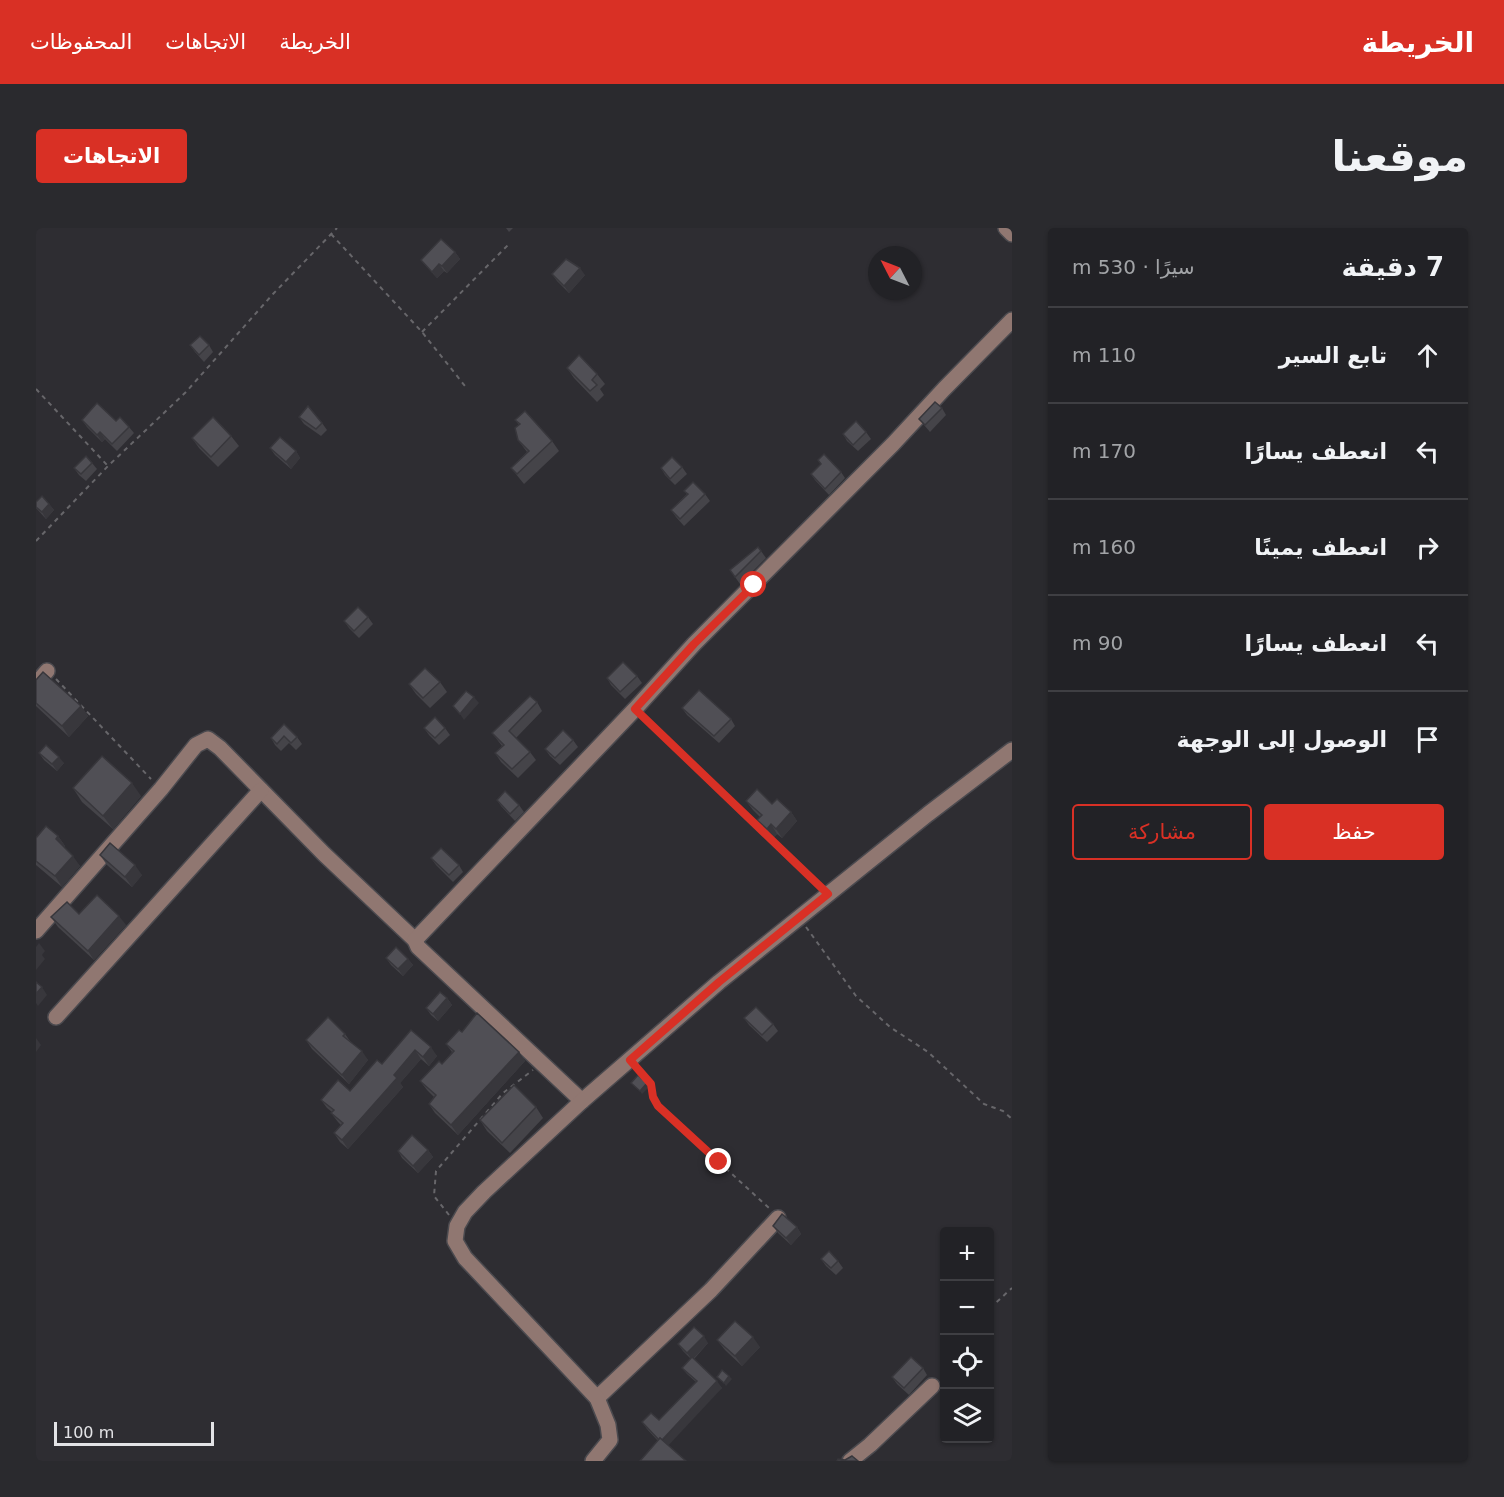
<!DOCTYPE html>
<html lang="ar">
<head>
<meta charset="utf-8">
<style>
	:root { --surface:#222226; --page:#2a2a2e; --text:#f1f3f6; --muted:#a2a4a7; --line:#3f3f43; --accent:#d93025 }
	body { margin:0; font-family:"DejaVu Sans",Vazirmatn,sans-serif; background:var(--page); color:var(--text); direction:rtl }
	.controls { position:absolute; right:18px; bottom:18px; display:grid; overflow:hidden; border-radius:6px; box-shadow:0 2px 4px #0004 }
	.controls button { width:54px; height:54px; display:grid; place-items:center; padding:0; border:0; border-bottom:2px solid var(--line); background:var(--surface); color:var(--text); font:30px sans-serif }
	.compass { position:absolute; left:832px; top:18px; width:54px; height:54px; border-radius:50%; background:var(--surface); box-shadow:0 2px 4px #0004; rotate:312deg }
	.scale { position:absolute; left:18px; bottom:15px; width:160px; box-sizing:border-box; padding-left:6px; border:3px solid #e3e3e6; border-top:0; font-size:16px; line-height:21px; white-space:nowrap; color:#e3e3e6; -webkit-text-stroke:4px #2e2d32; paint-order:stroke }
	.stop { position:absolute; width:18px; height:18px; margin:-14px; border:4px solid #d93025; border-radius:50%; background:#fff }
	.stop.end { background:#d93025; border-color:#fff; box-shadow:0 2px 6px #0008 }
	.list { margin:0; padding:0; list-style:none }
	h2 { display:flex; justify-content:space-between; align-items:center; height:78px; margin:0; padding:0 24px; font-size:26px }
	h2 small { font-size:20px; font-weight:400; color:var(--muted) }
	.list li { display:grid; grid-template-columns:39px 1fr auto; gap:18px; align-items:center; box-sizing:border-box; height:96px; padding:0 24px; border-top:2px solid var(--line) }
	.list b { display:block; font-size:22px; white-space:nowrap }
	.list em { font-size:20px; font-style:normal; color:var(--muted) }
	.actions { display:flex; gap:12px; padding:18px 24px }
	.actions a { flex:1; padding:14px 0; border:2px solid var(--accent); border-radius:6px; text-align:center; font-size:21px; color:var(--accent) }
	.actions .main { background:var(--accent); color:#fff }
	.icon { flex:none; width:33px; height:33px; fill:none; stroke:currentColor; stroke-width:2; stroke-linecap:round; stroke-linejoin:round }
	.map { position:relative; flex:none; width:976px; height:1233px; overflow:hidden; direction:ltr; border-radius:6px }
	header { display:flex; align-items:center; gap:36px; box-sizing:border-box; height:84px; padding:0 30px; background:var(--accent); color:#fff }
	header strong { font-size:28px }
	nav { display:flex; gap:33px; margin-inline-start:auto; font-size:21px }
	.intro { display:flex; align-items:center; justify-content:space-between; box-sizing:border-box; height:144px; padding:0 36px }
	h1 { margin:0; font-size:42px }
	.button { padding:15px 27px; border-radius:6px; background:var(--accent); color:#fff; font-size:21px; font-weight:700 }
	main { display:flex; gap:36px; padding:0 36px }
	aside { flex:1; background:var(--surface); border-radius:6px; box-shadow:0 2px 4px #0004 }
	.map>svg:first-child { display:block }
</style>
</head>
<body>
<header>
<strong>الخريطة</strong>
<nav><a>الخريطة</a><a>الاتجاهات</a><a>المحفوظات</a></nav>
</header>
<div class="intro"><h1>موقعنا</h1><a class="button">الاتجاهات</a></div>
<main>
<aside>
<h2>7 دقيقة<small>سيرًا · 530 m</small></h2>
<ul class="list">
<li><svg class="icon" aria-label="ahead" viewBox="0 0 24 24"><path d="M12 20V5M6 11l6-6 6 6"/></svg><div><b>تابع السير</b></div><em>110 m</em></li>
<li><svg class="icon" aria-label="left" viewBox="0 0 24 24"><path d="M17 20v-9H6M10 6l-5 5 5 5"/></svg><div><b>انعطف يسارًا</b></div><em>170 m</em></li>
<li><svg class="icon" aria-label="right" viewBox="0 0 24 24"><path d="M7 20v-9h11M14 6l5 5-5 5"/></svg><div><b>انعطف يمينًا</b></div><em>160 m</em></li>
<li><svg class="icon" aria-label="left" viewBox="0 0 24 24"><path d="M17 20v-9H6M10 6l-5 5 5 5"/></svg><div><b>انعطف يسارًا</b></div><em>90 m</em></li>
<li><svg class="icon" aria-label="arrive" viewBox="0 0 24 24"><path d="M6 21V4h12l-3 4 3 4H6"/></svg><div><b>الوصول إلى الوجهة</b></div></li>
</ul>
<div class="actions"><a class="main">حفظ</a><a>مشاركة</a></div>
</aside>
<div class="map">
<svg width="976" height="1233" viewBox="0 0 976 1233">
	<rect width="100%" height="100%" fill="#2e2d32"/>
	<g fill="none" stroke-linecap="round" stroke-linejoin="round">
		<g stroke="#4b4a4f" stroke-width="18">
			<g id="minor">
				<path d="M 970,0 L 976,6"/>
				<path d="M 0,456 L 11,443"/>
				<path d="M 0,703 L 125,561 L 160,517 L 172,511 L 184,520 L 288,626 L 379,712"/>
				<path d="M 20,789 L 225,562"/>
				<path d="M 546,873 L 382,719 L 379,712 L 599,481 L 658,416 L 857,216 L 908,161 L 976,92"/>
				<path d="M 561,1170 L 675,1062 L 742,990"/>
				<path d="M 557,1233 L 574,1212 L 572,1197 L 561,1170 L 429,1030 L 419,1013 L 421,998 L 429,984 L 448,964 L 546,873 L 683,754 L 892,586 L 976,522"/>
				<path d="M 814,1233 L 834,1217 L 896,1158"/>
			</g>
		</g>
		<g stroke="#67666a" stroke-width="2" stroke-dasharray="4.5 4.5" stroke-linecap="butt">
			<path d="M 295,6 L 386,104 L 429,158"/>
			<path d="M 386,104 L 473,16"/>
			<path d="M 0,161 L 72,238"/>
			<path d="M 0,313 L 72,238 L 150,164 L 237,66 L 301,0"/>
			<path d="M 20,451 L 115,551"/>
			<path d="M 608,489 L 784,657"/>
			<path d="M 770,699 L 820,768 L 854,799 L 892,824 L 948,876 L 967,883 L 976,891"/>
			<path d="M 602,841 L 615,857 L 617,869 L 622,878 L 734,981"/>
			<path d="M 413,987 L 398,968 L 400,943 L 467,865 L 497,842"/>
			<path d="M 954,1080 L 976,1060"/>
		</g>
		<use href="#minor" stroke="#907771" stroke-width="15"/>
	</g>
	<g fill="#454449">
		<path d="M 470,0 L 477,0 L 473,4 Z"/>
		<path d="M 419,24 L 424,31 L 411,45 L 408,43 L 401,50 L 390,38 L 385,32 Z"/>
		<path d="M 516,46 L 549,47 L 533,65 L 521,53 Z"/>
		<path d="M 154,117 L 173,117 L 177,124 L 168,134 L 159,124 Z"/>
		<path d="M 531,140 L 561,146 L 569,156 L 564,161 L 568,167 L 561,174 L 538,150 Z"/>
		<path d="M 906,180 L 910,187 L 894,204 L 888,197 L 883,191 Z"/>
		<path d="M 263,189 L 286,195 L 291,202 L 285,208 L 268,196 Z"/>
		<path d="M 46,192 L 80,193 L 93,199 L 98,205 L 81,223 L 69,211 L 66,214 L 51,199 Z"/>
		<path d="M 479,192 L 516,213 L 523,223 L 488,256 L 475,240 L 491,224 L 482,212 L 483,197 Z"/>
		<path d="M 830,204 L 835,211 L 822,223 L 811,213 L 807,206 Z"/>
		<path d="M 195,208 L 203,218 L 182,239 L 163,220 L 156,210 Z"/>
		<path d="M 234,220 L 260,223 L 264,230 L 255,241 L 239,227 Z"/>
		<path d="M 782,232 L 805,244 L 809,250 L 793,267 L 779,252 L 775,246 L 785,236 Z"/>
		<path d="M 56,235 L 61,241 L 50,253 L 43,247 L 38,240 Z"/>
		<path d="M 646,239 L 651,246 L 639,257 L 629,247 L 625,240 Z"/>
		<path d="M 648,263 L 669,266 L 674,273 L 648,298 L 640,289 L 635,282 L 651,266 Z"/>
		<path d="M 0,274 L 13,276 L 18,282 L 10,291 L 0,280 Z"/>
		<path d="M 725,323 L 730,330 L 704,356 L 694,342 Z"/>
		<path d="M 332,389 L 337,396 L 323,410 L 313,400 L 308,393 Z"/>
		<path d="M 601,448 L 606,455 L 589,471 L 575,457 L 571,450 Z"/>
		<path d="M 0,452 L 45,478 L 52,488 L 33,509 L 0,478 Z"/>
		<path d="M 404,454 L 411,464 L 394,480 L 380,466 L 373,456 Z"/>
		<path d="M 501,474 L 506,483 L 480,510 L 494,524 L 500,532 L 482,550 L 465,534 L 459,525 L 466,518 L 456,505 Z"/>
		<path d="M 646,480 L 695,491 L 699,498 L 683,515 L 651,487 Z"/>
		<path d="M 248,496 L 261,509 L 266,516 L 260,522 L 253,515 L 245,523 L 239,517 L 235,510 Z"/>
		<path d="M 388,500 L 409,500 L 414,507 L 403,517 L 393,507 Z"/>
		<path d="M 537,512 L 542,519 L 524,537 L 514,528 L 509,521 Z"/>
		<path d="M 3,525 L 28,535 L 21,543 L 8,532 Z"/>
		<path d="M 37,560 L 105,568 L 77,601 L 46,574 Z"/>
		<path d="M 461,572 L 483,577 L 488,584 L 479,593 L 465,578 Z"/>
		<path d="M 710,573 L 736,576 L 755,584 L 761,593 L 746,610 L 741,606 L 737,610 L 728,601 L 721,592 L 724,589 L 717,582 Z"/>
		<path d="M 22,608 L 29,618 L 28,620 L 44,638 L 26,659 L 0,637 L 0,610 Z"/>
		<path d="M 64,627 L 106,647 L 96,659 L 71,637 Z"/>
		<path d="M 395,630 L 423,637 L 427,644 L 417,654 L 400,637 Z"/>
		<path d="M 43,686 L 90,697 L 58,732 L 22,699 L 15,689 Z"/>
		<path d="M 350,730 L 372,731 L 377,737 L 367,748 L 355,737 Z"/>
		<path d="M 411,770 L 416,777 L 402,793 L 395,787 L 390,780 Z"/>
		<path d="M 708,790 L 737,796 L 742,803 L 731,814 L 713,797 Z"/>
		<path d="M 375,802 L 401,828 L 393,838 L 385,831 L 364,855 L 367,859 L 312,921 L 304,914 L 298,905 L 305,897 L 302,894 L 295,885 L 296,884 L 291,880 L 285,872 L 314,863 L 346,836 Z"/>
		<path d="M 426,804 L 483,824 L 489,833 L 422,907 L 399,885 L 393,876 L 398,869 L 391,862 L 384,853 L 406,836 L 416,824 L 410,816 Z"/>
		<path d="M 309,806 L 314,813 L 332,832 L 313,856 L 276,821 L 270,812 Z"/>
		<path d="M 500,879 L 507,890 L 474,925 L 451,903 L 444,892 Z"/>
		<path d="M 392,922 L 397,929 L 382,945 L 366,930 L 362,923 Z"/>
		<path d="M 737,998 L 761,999 L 765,1006 L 755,1017 L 742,1005 Z"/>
		<path d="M 785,1031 L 802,1033 L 807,1040 L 800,1047 L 790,1038 Z"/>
		<path d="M 681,1112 L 724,1119 L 706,1138 L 689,1122 Z"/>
		<path d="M 672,1115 L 658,1131 L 686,1160 L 622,1213 L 611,1201 L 606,1194 L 623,1192 L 660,1154 L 651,1146 L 646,1140 L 655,1131 L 647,1123 L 642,1116 Z"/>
		<path d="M 887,1140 L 891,1147 L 873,1167 L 861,1156 L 856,1149 Z"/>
	</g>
	<g fill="#38373c">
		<path d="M 419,24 L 424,31 L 411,45 L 406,38 Z"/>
		<path d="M 403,36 L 408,43 L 401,50 L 396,44 Z"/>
		<path d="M 544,40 L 549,47 L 533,65 L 528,58 Z"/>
		<path d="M 64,204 L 69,211 L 66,214 L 61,207 Z"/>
		<path d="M 260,223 L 264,230 L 255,241 L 250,234 Z"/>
		<path d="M 13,276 L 18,282 L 10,291 L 6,284 Z"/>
		<path d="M 438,469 L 443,475 L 428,492 L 424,486 Z"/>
		<path d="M 45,478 L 52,488 L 33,509 L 26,498 Z"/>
		<path d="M 23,529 L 28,535 L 21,543 L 16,536 Z"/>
		<path d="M 96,555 L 105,568 L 77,601 L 67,588 Z"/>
		<path d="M 755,584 L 761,593 L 746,610 L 740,601 Z"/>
		<path d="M 735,596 L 741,606 L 737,610 L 731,601 Z"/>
		<path d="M 22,608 L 29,618 L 27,621 L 20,611 Z"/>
		<path d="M 37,628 L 44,638 L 26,659 L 19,648 Z"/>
		<path d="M 99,637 L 106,647 L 96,659 L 89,649 Z"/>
		<path d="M 83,688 L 90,697 L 58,732 L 52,723 Z"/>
		<path d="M 3,715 L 9,723 L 6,727 L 9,731 L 0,742 L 0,719 Z"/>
		<path d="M 372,731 L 377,737 L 367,748 L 362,741 Z"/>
		<path d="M 6,759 L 11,767 L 2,778 L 0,775 L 0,766 Z"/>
		<path d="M 411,770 L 416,777 L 402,793 L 397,786 Z"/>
		<path d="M 0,810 L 5,817 L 0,824 Z"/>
		<path d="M 395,819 L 401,828 L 393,838 L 387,829 Z"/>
		<path d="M 379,822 L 385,831 L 364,855 L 367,859 L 312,921 L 306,912 L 358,847 Z"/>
		<path d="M 326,823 L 332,832 L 313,856 L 306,847 Z"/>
		<path d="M 483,824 L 489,833 L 422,907 L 415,897 Z"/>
		<path d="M 611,855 L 613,859 L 606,866 L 604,863 Z"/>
		<path d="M 392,922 L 397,929 L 382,945 L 377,938 Z"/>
		<path d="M 761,999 L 765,1006 L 755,1017 L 750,1010 Z"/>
		<path d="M 668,1108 L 672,1115 L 656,1132 L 651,1125 Z"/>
		<path d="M 717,1109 L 724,1119 L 706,1138 L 699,1128 Z"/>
		<path d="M 693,1148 L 696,1151 L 690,1158 L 688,1155 Z"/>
		<path d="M 681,1153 L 686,1160 L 630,1220 L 625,1214 Z"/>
	</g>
	<g fill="#504f55" stroke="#38373c" stroke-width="1.5">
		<path d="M 405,11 L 419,24 L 406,38 L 403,36 L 396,44 L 385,32 Z"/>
		<path d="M 530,31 L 544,40 L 528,58 L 516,46 Z"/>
		<path d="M 164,108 L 173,117 L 163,127 L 154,117 Z"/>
		<path d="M 543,127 L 561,146 L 556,152 L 561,157 L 554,163 L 531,140 Z"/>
		<path d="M 899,174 L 906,180 L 889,197 L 883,191 Z"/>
		<path d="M 61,175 L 80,193 L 84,189 L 93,199 L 76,216 L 64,204 L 61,207 L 46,192 Z"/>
		<path d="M 272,178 L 286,195 L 280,201 L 263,189 Z"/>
		<path d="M 489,183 L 516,213 L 481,246 L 475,240 L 493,223 L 482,212 L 479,200 L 484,196 L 479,192 Z"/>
		<path d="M 177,189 L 195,208 L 175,229 L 156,210 Z"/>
		<path d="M 820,193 L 830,204 L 817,217 L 807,206 Z"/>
		<path d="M 244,209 L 260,223 L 250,234 L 234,220 Z"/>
		<path d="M 788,226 L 805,244 L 789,261 L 775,246 L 785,236 L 782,232 Z"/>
		<path d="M 50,228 L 56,235 L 45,246 L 38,240 Z"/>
		<path d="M 636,229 L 646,239 L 634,251 L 625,240 Z"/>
		<path d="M 657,254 L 669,266 L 644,291 L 635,282 L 652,266 L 648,263 Z"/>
		<path d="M 6,268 L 13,276 L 6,284 L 0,279 L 0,274 Z"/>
		<path d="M 722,319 L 725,323 L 699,349 L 694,342 Z"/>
		<path d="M 322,379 L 332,389 L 318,403 L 308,393 Z"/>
		<path d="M 587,434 L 601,448 L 584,464 L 571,450 Z"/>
		<path d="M 389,440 L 404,454 L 387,470 L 373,456 Z"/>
		<path d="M 7,444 L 45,478 L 26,498 L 0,475 L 0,452 Z"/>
		<path d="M 663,462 L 695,491 L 678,508 L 646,480 Z"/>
		<path d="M 430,463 L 438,469 L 424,486 L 417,478 Z"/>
		<path d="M 494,468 L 501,474 L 473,503 L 494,524 L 476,541 L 459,525 L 468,517 L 456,505 Z"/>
		<path d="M 399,489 L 409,500 L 399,510 L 388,500 Z"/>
		<path d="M 248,496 L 261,509 L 255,515 L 248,508 L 241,516 L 235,510 Z"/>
		<path d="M 527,502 L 537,512 L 519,530 L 509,521 Z"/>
		<path d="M 10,517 L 23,529 L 16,536 L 3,525 Z"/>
		<path d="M 66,528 L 96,555 L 67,588 L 37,560 Z"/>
		<path d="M 721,561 L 736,576 L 741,571 L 755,584 L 740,601 L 735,596 L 731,601 L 721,592 L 726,587 L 710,573 Z"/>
		<path d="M 469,563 L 483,577 L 474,586 L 461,572 Z"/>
		<path d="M 10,598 L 22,608 L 20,611 L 37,628 L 19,648 L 0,633 L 0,610 Z"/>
		<path d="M 74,615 L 99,637 L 89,649 L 64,627 Z"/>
		<path d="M 405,620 L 423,637 L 413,647 L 395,630 Z"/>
		<path d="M 61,667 L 83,688 L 52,723 L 15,689 L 31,674 L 43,686 Z"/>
		<path d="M 360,719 L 372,731 L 362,741 L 350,730 Z"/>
		<path d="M 0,754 L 6,759 L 0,766 Z"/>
		<path d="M 404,764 L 411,770 L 397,786 L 390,780 Z"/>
		<path d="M 720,779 L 737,796 L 726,807 L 708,790 Z"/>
		<path d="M 441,785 L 483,824 L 415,897 L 393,876 L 400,867 L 384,853 L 403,833 L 406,836 L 418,823 L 410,816 L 423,802 L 426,804 Z"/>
		<path d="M 292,789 L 309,806 L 307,808 L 326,823 L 306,847 L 270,812 Z"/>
		<path d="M 375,802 L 395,819 L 387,829 L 379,822 L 358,847 L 361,850 L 306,912 L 298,905 L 307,895 L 295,885 L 298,882 L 285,872 L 302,852 L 314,863 L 341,832 L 346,836 Z"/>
		<path d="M 602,847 L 611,855 L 604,863 L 595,855 Z"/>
		<path d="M 478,857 L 500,879 L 466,915 L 444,892 Z"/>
		<path d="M 376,907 L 392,922 L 377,938 L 362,923 Z"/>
		<path d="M 746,986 L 761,999 L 750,1010 L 737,998 Z"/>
		<path d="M 793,1023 L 802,1033 L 795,1040 L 785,1031 Z"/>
		<path d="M 699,1093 L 717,1109 L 699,1128 L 681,1112 Z"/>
		<path d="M 658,1099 L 668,1108 L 651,1125 L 642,1116 Z"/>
		<path d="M 656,1129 L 681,1153 L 626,1212 L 624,1210 L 623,1212 L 606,1194 L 615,1185 L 623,1192 L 661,1153 L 646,1140 Z"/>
		<path d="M 875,1129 L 887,1140 L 868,1160 L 856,1149 Z"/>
		<path d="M 686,1142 L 693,1148 L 688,1155 L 681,1149 Z"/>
		<path d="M 624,1210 L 650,1233 L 604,1233 Z"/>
		<path d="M 816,1228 L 822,1233 L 801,1233 L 802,1231 L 809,1232 Z"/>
	</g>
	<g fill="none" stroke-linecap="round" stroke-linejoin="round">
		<path stroke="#d93025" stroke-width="8" d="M 683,934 L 622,878 L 617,869 L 615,856 L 594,832 L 683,754 L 792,666 L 599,481 L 658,416 L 718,357"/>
	</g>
</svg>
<div class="controls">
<button>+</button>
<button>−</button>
<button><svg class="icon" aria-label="locate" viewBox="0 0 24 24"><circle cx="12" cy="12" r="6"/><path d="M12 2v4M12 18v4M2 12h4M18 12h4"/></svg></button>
<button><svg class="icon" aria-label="layers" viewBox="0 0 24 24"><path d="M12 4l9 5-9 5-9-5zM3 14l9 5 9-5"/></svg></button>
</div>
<svg class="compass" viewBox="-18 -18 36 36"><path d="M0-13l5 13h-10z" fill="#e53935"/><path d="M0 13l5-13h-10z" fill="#a2a4a7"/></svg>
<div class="scale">100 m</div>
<div class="stop" style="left:718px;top:357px"></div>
<div class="stop end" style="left:683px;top:934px"></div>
</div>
</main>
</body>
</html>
